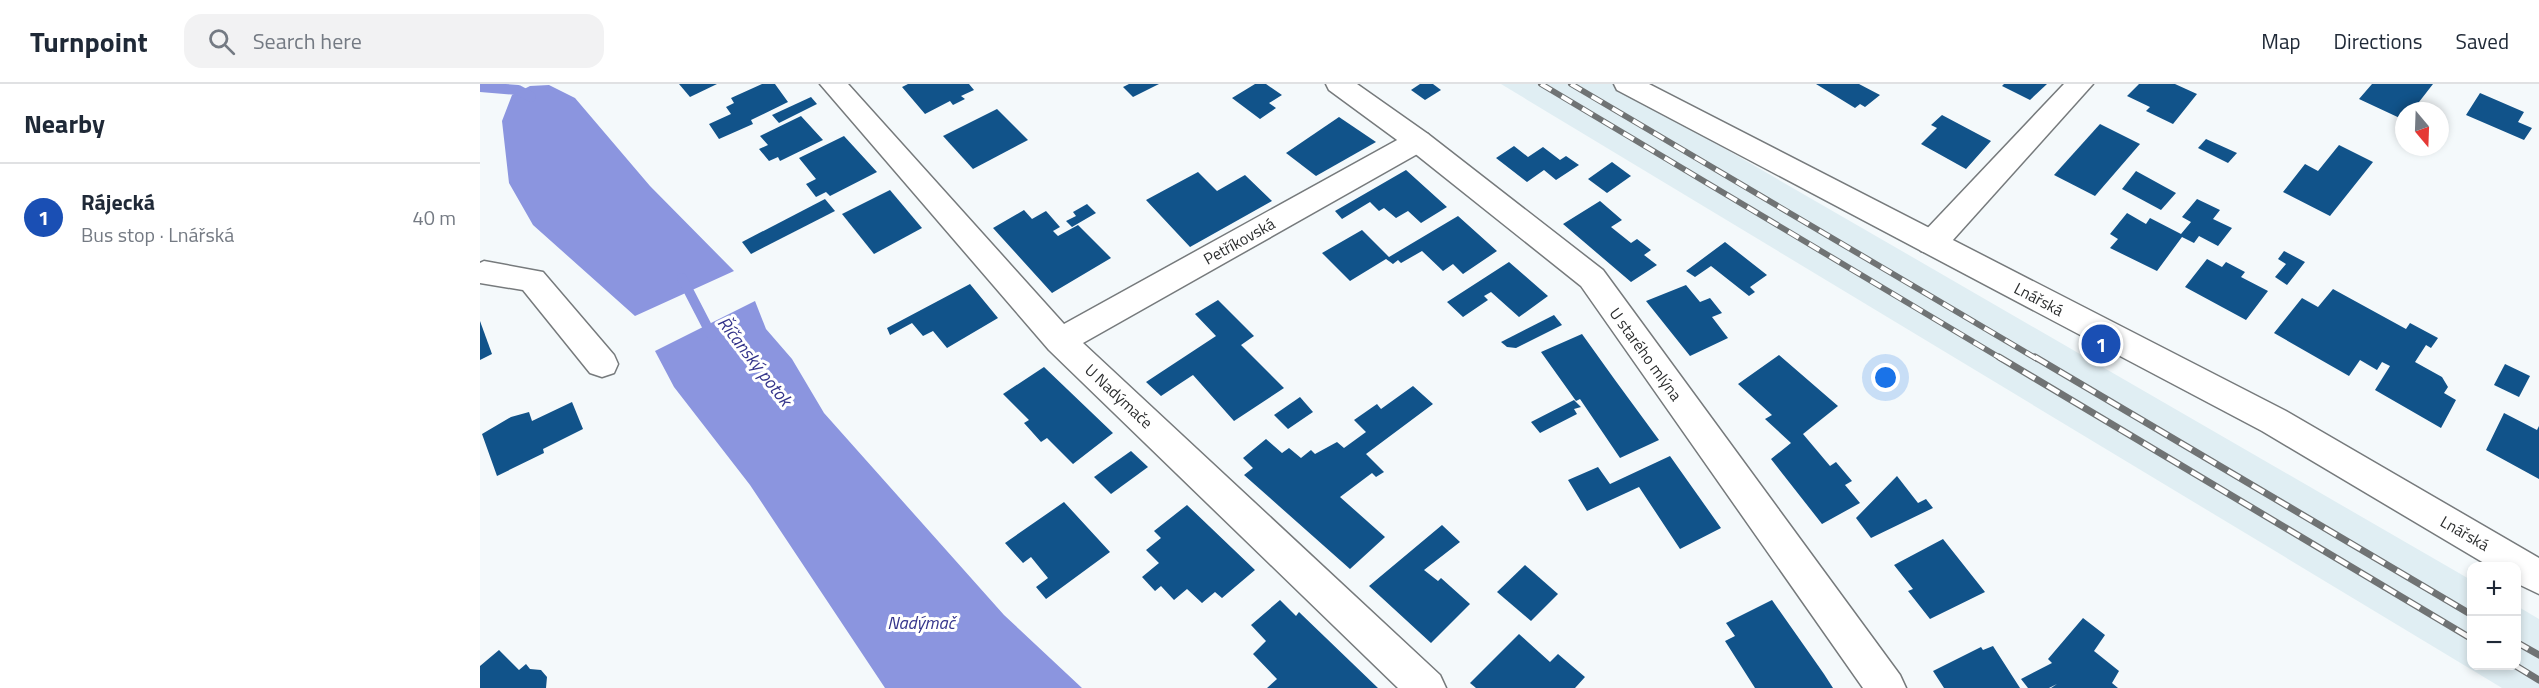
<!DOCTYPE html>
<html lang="en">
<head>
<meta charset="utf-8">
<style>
	:root { --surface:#fff; --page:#f2f2f3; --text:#1f2937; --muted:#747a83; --line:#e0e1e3; --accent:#bb3068 }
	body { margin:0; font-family:"Titillium Web",sans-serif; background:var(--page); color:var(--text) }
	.controls { position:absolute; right:18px; bottom:18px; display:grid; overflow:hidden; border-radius:12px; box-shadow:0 3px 9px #0003 }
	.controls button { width:54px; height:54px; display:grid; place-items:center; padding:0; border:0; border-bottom:2px solid var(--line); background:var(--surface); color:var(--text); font:30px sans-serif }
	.compass { position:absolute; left:1915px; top:18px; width:54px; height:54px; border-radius:50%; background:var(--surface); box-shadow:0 3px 9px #0003; rotate:161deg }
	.you { position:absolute; left:1406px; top:294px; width:21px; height:21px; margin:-15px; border:4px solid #fff; border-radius:50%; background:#1a73e8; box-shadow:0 0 0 9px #1a73e833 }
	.badge { display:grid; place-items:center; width:39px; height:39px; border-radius:50%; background:var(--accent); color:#fff; font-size:20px; font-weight:700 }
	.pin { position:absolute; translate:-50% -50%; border:3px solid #fff; box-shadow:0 2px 6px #0006 }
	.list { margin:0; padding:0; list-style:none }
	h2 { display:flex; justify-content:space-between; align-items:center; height:78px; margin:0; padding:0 24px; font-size:26px }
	h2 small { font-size:20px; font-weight:400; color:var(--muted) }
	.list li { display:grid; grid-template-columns:39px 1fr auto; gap:18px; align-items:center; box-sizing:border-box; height:108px; padding:0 24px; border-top:2px solid var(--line) }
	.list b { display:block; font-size:22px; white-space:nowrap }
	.list p { margin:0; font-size:20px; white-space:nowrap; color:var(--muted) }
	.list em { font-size:20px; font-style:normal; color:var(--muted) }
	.icon { flex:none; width:33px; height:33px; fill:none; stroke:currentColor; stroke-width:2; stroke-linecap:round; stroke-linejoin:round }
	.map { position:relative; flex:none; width:2059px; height:604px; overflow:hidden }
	header { display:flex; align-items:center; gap:36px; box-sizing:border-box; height:84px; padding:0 30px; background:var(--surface); border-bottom:2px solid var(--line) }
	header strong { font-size:28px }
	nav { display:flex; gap:33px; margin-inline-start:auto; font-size:21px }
	.search { width:420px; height:54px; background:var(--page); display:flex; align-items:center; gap:15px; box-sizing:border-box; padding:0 21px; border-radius:18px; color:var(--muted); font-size:22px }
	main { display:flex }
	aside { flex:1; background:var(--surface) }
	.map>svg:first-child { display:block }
</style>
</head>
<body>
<header>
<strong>Turnpoint</strong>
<div class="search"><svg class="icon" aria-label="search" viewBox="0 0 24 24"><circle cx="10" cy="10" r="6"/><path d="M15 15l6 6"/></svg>Search here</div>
<nav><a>Map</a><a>Directions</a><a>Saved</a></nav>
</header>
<main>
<aside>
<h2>Nearby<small></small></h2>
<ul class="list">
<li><span class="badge" style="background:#1a4fb4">1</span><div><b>Rájecká</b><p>Bus stop · Lnářská</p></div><em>40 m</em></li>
</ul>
</aside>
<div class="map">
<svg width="2059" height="604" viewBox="0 0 2059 604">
	<rect width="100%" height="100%" fill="#f4f9fb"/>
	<path fill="#e0eef3" d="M 1021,0 L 1133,0 L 1991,496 L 1992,582 L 2036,582 L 2037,522 L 2059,535 L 2059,604 L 2022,604 Z"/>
	<g fill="#8b95df">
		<path d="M 69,1 L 95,14 L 170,102 L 254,187 L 155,232 L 53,141 L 29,99 L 22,37 L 32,11 L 50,2 Z"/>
		<path d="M 275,217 L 286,245 L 312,275 L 344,329 L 524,531 L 602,604 L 405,604 L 270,401 L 194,303 L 175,267 Z"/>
	</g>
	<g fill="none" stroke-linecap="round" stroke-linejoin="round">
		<g stroke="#8b95df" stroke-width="10">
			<path d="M 0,3 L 38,6 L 51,13"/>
			<path d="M 202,194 L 232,252"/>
		</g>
	</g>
	<g fill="#11538a">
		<path d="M 199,0 L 237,0 L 210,13 Z"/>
		<path d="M 282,0 L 295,0 L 308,18 L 271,36 L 273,40 L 239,55 L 229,40 L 251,30 L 246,23 L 254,19 L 251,14 Z"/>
		<path d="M 428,0 L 489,0 L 494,6 L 481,12 L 485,15 L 473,21 L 470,17 L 445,30 L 422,3 Z"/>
		<path d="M 649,0 L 679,0 L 653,13 L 643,3 Z"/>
		<path d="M 775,0 L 786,0 L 802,11 L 789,19 L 796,24 L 780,35 L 752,14 Z"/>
		<path d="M 940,0 L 953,0 L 961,6 L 945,16 L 931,6 Z"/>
		<path d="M 1336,0 L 1379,0 L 1400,11 L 1385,23 L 1380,20 L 1375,24 Z"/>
		<path d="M 1524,0 L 1567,0 L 1550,16 L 1522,2 Z"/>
		<path d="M 1659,0 L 1695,0 L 1717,10 L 1693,40 L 1666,27 L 1670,23 L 1647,12 Z"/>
		<path d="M 1892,0 L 1953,0 L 1932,27 L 1924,27 L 1924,36 L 1879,15 Z"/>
		<path d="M 2000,9 L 2044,28 L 2038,38 L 2052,44 L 2044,56 L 1986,31 Z"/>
		<path d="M 331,13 L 337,20 L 299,39 L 292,31 Z"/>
		<path d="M 517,25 L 548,56 L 493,85 L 463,52 Z"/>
		<path d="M 1462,31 L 1511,57 L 1486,85 L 1441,60 L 1457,44 L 1451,41 Z"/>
		<path d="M 321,32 L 343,56 L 300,77 L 298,73 L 289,77 L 279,65 L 288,61 L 280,52 Z"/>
		<path d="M 859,33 L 896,58 L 836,92 L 806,69 Z"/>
		<path d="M 1620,40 L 1660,60 L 1615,112 L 1574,91 Z"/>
		<path d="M 364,52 L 397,88 L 350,112 L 346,108 L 336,113 L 326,100 L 336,95 L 319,74 Z"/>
		<path d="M 1726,55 L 1757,69 L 1748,79 L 1718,64 Z"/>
		<path d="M 1859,61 L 1893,78 L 1850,132 L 1803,108 L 1825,80 L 1838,87 Z"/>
		<path d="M 1034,62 L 1048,73 L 1063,63 L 1080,76 L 1086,72 L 1099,81 L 1076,96 L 1064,86 L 1047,98 L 1016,74 Z"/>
		<path d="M 1132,78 L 1151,92 L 1127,109 L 1108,95 Z"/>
		<path d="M 926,86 L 967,123 L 941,139 L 928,127 L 916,134 L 904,124 L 899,127 L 890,118 L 862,135 L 855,127 Z"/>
		<path d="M 1656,87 L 1696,109 L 1681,126 L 1642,105 Z"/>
		<path d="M 718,88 L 737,107 L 765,91 L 792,117 L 710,163 L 666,116 Z"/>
		<path d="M 410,106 L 442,144 L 394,170 L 362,130 Z"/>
		<path d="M 345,115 L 355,127 L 271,170 L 262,158 Z"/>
		<path d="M 1717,115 L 1740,126 L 1733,135 L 1752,144 L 1738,162 L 1719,152 L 1714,159 L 1702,153 L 1677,187 L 1630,164 L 1638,155 L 1630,150 L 1647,129 L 1666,140 L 1670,134 L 1701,150 L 1711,138 L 1702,133 Z"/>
		<path d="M 1120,117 L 1142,136 L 1131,143 L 1151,159 L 1157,155 L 1171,166 L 1164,171 L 1177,181 L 1151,198 L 1083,140 Z"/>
		<path d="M 607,120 L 616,129 L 592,143 L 586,137 L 596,132 L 593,128 Z"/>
		<path d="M 544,126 L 552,135 L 566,127 L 580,143 L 573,147 L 578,152 L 598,141 L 631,174 L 572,209 L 513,144 Z"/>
		<path d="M 978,132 L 1017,167 L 983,190 L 973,180 L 963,187 L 942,167 L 921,179 L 918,176 L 913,180 L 906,175 L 870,197 L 842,169 L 882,146 L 909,173 Z"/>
		<path d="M 1245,158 L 1287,191 L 1270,203 L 1275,208 L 1269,212 L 1231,182 L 1215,193 L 1206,187 Z"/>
		<path d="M 1804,167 L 1825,178 L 1807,201 L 1795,193 L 1806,180 L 1798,175 Z"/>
		<path d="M 1727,175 L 1742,183 L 1746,178 L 1765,188 L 1761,193 L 1788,207 L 1766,236 L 1705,203 Z"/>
		<path d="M 1029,178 L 1068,212 L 1039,233 L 1011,208 L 1004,212 L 1008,216 L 983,233 L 967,218 Z"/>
		<path d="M 490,200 L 518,234 L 467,264 L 453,247 L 443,252 L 432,239 L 410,251 L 407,244 Z"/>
		<path d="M 1206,201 L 1220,218 L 1230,214 L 1242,229 L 1232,233 L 1248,254 L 1210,272 L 1166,217 Z"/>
		<path d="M 1853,205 L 1926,245 L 1930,239 L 1958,254 L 1951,264 L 1946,261 L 1935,278 L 1962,293 L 1968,303 L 1964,309 L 1976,316 L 1961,344 L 1895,306 L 1910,282 L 1902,278 L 1897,286 L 1880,276 L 1869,292 L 1794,249 L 1822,214 L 1838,223 Z"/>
		<path d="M 738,216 L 774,252 L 761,261 L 804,304 L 754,337 L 713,291 L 681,312 L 666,298 L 736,252 L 715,230 Z"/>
		<path d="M 1074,231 L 1082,241 L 1036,264 L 1027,263 L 1021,258 Z"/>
		<path d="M 0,237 L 12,270 L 0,276 Z"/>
		<path d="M 1102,250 L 1135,296 L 1179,356 L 1140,374 L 1100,315 L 1096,317 L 1061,268 Z"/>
		<path d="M 1299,271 L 1358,322 L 1323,350 L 1350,382 L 1356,378 L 1372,397 L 1365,401 L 1380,419 L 1342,440 L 1291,375 L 1311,359 L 1285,335 L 1292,331 L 1258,300 Z"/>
		<path d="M 2025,280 L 2050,292 L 2039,313 L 2014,301 Z"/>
		<path d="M 564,283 L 633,349 L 593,380 L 567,354 L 561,358 L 544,339 L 549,336 L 523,310 Z"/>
		<path d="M 933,302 L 953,320 L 886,370 L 904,388 L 896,393 L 892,389 L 860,413 L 905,453 L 870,485 L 764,391 L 773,384 L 763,374 L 786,355 L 802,369 L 809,364 L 821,374 L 831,366 L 835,370 L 857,358 L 864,364 L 886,348 L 874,336 L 897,320 L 901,325 Z"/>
		<path d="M 820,313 L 833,328 L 808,345 L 794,331 Z"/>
		<path d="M 1094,316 L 1101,323 L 1094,325 L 1097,330 L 1060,349 L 1051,338 Z"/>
		<path d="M 92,318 L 103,345 L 63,365 L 64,369 L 17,392 L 2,350 L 31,333 L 49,328 L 52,337 Z"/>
		<path d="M 2024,329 L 2057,346 L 2059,342 L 2059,395 L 2006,366 Z"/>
		<path d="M 651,367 L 668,383 L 631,410 L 614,393 Z"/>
		<path d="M 1190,372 L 1241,444 L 1200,465 L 1159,403 L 1107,427 L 1088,396 L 1118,383 L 1130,400 Z"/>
		<path d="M 1417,392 L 1438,419 L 1446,415 L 1453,424 L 1391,454 L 1376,434 Z"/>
		<path d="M 584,418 L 630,468 L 566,515 L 556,503 L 568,494 L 551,473 L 543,479 L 525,459 Z"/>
		<path d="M 707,421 L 775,486 L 742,514 L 735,508 L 722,519 L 707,505 L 694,516 L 681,502 L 675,507 L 662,493 L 679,479 L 666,466 L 681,454 L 674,447 Z"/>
		<path d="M 962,441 L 980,458 L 944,486 L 958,497 L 961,494 L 990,520 L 951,559 L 889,502 Z"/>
		<path d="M 1463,455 L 1505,508 L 1450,535 L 1428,507 L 1433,505 L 1414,481 Z"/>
		<path d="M 1045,481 L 1078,510 L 1051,537 L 1017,508 Z"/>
		<path d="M 800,516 L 816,532 L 819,528 L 898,604 L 787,604 L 797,595 L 773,570 L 786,557 L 771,541 Z"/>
		<path d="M 1292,516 L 1344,590 L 1353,604 L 1275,604 L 1245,557 L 1255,552 L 1246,539 Z"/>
		<path d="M 1603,534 L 1625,551 L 1614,567 L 1639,587 L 1632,599 L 1638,604 L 1571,604 L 1577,600 L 1569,604 L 1548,604 L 1541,595 L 1572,579 L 1568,575 Z"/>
		<path d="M 1039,550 L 1070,578 L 1078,570 L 1105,593 L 1095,604 L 996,604 L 990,599 Z"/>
		<path d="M 1513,562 L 1540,604 L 1464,604 L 1453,587 L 1501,563 L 1503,566 Z"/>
		<path d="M 19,566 L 39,586 L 46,580 L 50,585 L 61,586 L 67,593 L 66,604 L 0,604 L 0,582 Z"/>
	</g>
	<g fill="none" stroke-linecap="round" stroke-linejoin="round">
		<g stroke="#767a7c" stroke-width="3">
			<g id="minor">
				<path d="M 340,0 L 368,0 L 584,240 L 928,50 L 938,47 L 948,50 L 952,57 L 948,64 L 603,259 L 960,591 L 966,604 L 918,604 L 569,266 Z"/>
				<path d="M 1584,0 L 1613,0 L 1463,167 L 1452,170 L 1441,167 L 1437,159 L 1441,151 Z"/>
				<path d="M 4,177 L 63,188 L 134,271 L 138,280 L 134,289 L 122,293 L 110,289 L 43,206 L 0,199 L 0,179 Z"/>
			</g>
		</g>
		<g stroke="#767a7c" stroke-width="3">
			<g id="tertiary">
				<path d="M 846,0 L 877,0 L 948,50 L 1123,186 L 1420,591 L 1426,604 L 1383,604 L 1101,202 L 928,64 L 849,6 Z"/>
				<path d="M 1134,0 L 1169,0 L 1806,327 L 2059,474 L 2059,510 L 2036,499 L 2036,482 L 2009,482 L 1782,347 L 1137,6 Z"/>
			</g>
		</g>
		<use href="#minor" fill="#fff" fill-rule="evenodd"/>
		<use href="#tertiary" fill="#fff" fill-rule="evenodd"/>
		<g stroke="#707374" stroke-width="6">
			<g id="rail-far1">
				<path d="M 1061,0 L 1522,275"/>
				<path d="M 1091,0 L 1557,275"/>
			</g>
		</g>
		<g stroke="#707374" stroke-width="7">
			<g id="rail">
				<path d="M 1519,273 L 1992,555"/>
				<path d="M 1555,273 L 1992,531"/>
				<path d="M 2036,558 L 2059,571"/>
				<path d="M 2036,582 L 2059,596"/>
			</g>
		</g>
		<use href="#rail-far1" stroke="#fff" stroke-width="4" stroke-dasharray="12" stroke-linecap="butt"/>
		<use href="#rail" stroke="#fff" stroke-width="4.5" stroke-dasharray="14" stroke-linecap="butt"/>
	</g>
	<g text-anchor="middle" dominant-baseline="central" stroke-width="6" stroke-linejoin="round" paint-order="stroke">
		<g font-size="16" fill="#2c2e2f" stroke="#fff">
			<text transform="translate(759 157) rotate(-29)">Petříkovská</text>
			<text transform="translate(1559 215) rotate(28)">Lnářská</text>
			<text transform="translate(1166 270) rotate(54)">U starého mlýna</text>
			<text transform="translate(639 312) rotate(43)">U Nadýmače</text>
			<text transform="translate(1985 449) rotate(30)">Lnářská</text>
		</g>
		<g font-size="18" font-style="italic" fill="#34348b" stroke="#fff">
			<text transform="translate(275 277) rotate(52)">Říčanský potok</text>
			<text x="441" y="538">Nadýmač</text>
		</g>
	</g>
</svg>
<div class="controls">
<button>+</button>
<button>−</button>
</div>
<svg class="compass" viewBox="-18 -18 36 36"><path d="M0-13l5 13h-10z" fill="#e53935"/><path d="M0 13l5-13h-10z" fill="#747a83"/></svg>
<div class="you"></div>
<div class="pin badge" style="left:1621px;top:260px;background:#1a4fb4">1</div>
</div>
</main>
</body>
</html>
